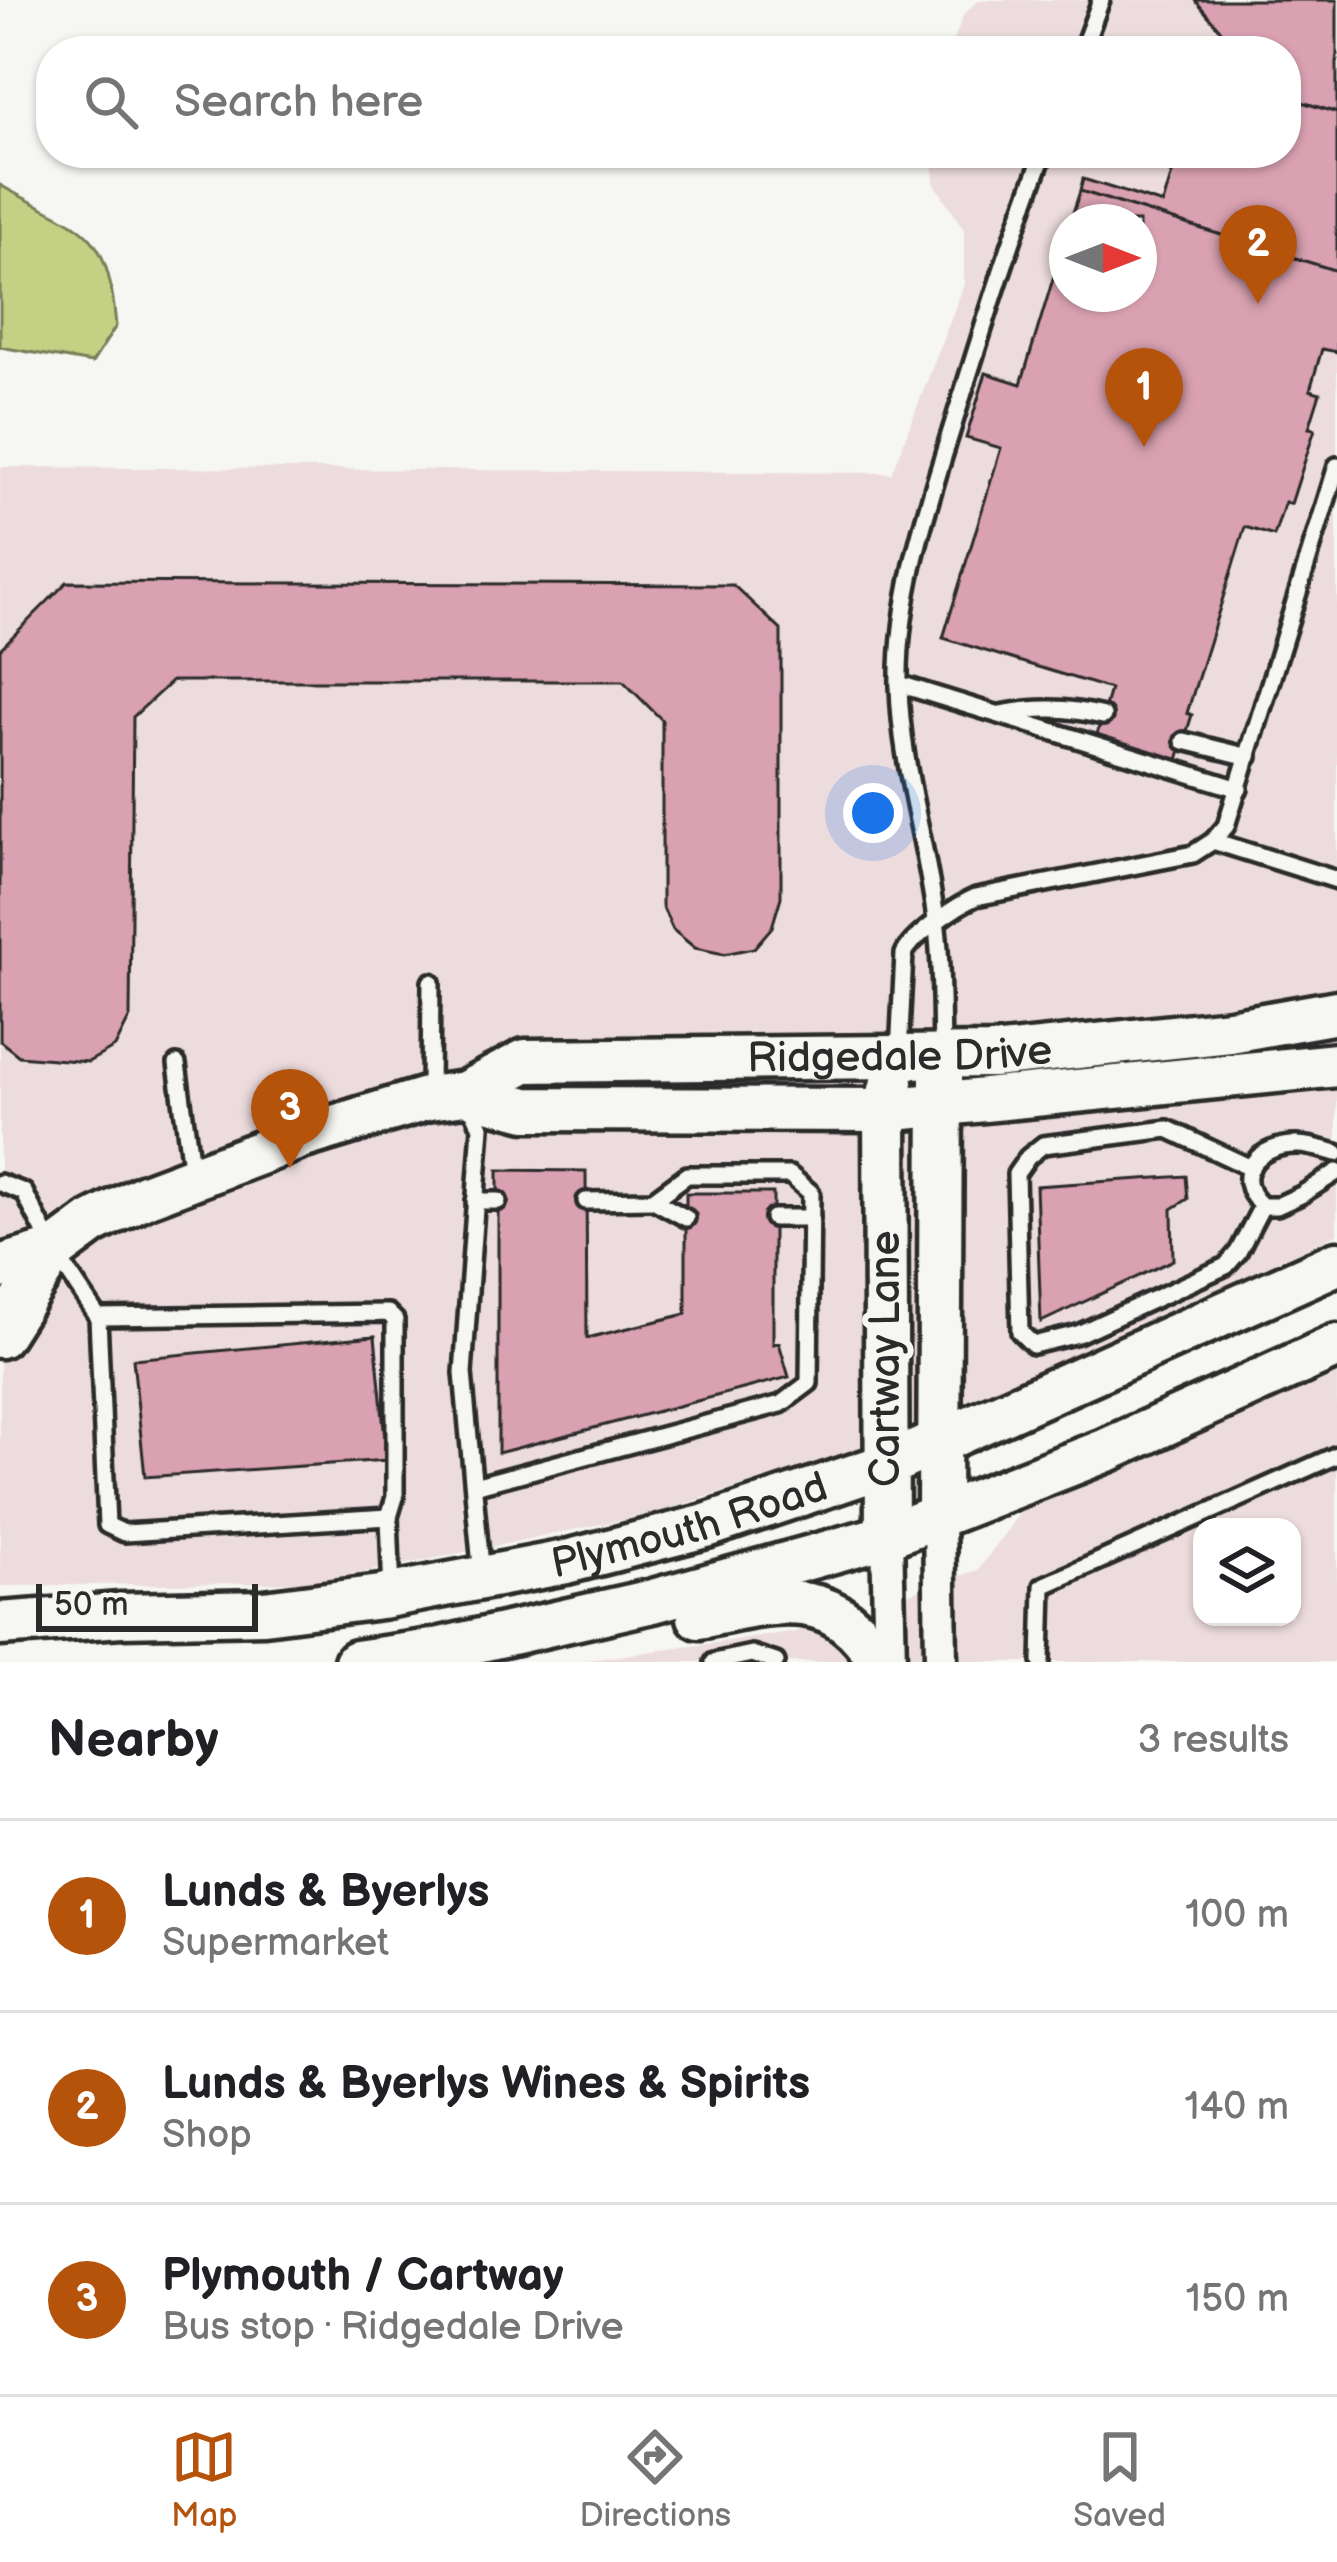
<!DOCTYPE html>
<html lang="en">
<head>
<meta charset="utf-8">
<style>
	:root { --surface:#fff; --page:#f2f2f2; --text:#202124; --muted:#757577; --line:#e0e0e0; --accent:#b45309 }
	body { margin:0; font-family:"Balsamiq Sans",sans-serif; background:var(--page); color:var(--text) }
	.controls { position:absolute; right:36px; bottom:36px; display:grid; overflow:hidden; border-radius:24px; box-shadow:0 3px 9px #0004 }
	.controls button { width:108px; height:108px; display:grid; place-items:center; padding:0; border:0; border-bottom:3px solid var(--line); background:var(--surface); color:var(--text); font:60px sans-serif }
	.compass { position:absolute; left:1049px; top:204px; width:108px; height:108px; border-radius:50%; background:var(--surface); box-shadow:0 3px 9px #0004; rotate:90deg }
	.scale { position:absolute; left:36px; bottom:30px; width:222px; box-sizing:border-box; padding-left:12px; border:6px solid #2b2b2b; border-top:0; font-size:33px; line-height:42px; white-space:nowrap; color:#2b2b2b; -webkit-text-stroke:9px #f6f6f2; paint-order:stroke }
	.you { position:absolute; left:873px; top:813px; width:42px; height:42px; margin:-30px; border:9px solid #fff; border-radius:50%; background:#1a73e8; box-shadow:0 0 0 18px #1a73e833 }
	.badge { display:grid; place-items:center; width:78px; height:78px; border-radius:50%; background:var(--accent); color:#fff; font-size:39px; font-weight:700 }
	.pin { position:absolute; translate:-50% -99px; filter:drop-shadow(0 3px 6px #0008) }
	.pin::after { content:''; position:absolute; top:63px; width:42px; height:36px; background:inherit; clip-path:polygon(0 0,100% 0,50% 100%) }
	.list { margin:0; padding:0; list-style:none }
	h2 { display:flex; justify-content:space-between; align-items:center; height:156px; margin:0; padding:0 48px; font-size:51px }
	h2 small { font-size:39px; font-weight:400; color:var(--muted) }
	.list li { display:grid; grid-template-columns:78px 1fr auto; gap:36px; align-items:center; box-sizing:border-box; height:192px; padding:0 48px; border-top:3px solid var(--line) }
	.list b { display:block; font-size:45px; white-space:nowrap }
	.list p { margin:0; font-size:39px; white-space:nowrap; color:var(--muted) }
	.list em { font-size:39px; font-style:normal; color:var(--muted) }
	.icon { flex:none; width:66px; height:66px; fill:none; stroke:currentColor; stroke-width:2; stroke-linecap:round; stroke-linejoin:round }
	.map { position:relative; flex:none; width:1337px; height:1662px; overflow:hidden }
	.search { position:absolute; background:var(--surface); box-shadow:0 3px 9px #0004; left:36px; right:36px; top:36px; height:132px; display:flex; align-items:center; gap:30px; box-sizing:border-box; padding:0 42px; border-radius:48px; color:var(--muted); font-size:45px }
	.sheet { height:732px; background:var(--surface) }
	nav { display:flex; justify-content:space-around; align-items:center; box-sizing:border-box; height:168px; border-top:3px solid var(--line); background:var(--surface); font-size:33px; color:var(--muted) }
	nav a { display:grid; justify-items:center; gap:6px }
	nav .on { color:var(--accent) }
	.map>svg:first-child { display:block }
</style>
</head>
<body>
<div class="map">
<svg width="1337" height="1662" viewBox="0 0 1337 1662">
	<rect width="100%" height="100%" fill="#f6f6f2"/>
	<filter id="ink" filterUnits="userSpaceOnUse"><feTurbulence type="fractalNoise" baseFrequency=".00833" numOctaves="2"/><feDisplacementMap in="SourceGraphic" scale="24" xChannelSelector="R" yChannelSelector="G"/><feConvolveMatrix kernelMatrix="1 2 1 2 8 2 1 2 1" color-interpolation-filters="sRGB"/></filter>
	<g filter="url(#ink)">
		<g fill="#eddcde" fill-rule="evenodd">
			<path d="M 979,0 L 1337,0 L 1337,1234 L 887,1441 L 656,1513 L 319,1582 L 0,1586 L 0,467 L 892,473 L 964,284 L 964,230 L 934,182 L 932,153 L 1286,153 L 1286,51 L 949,51 L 964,14 ZM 1067,222 L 1139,222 L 1139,294 L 1067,294 Z"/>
			<path d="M 1337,1372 L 1337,1662 L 573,1662 L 795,1632 L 978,1570 L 1024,1507 ZM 1202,1527 L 1292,1527 L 1292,1617 L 1202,1617 Z"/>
		</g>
		<path fill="#c4d084" stroke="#787e58" stroke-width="3" d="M 0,185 C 82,232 107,221 116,326 L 92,363 L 0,347 Z"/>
		<g fill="#d9a1b1" stroke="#2b2b2b" stroke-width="3">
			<path d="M 1195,0 L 1337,0 L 1337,113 L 1286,97 L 1286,51 L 1231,51 L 1234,46 Z"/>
			<path d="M 1286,97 L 1337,113 L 1337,271 L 1080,191 L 1083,179 L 1163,204 L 1178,153 L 1286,153 Z"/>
			<path d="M 1080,191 L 1337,271 L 1337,352 L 1322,349 L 1310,390 L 1320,393 L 1309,428 L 1315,429 L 1291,504 L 1285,502 L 1274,536 L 1245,527 L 1187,713 L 1192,715 L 1177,763 L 1096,738 L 1110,689 L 943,638 L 1001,448 L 966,438 L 986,373 L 1021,384 L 1067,233 L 1067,294 L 1139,294 L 1139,222 L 1070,222 Z"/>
			<path d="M 67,582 L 733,585 L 781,630 L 781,897 L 772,927 L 754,948 L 724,954 L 695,948 L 673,930 L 662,906 L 662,720 L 623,681 L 172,681 L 133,717 L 130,1017 L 115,1047 L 88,1062 L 19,1056 L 0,1041 L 0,649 Z"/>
			<path d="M 498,1170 L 586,1171 L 587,1338 L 686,1314 L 686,1193 L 773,1193 L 773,1344 L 779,1343 L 789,1377 L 498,1453 Z"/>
			<path d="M 1186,1176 L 1188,1199 L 1172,1209 L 1173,1260 L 1041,1322 L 1036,1186 Z"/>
			<path d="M 375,1336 L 387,1460 L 145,1477 L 133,1359 Z"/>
		</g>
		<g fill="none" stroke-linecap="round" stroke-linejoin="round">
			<g stroke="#2b2b2b" stroke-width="24">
				<g id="lane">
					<path d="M 1082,51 L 1101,0"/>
					<path d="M 899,684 L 1239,789"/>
					<path d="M 1000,714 C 1037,707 1066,707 1103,716"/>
					<path d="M 1184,741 L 1249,757"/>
					<path d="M 1213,841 L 1337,880"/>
					<path d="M 899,1054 L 904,954 C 911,937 957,905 976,897 L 1193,854 L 1213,841 L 1226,826 L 1337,466"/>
					<path d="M 942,1055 C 941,1013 942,970 937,928 C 928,846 901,769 899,686 C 897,592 930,500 957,412 C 984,325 1011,238 1044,153"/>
					<path d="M 177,1064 L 192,1174"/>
					<path d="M 430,1093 L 431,982"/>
					<path d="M 469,1101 L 481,1127 L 463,1373 L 482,1577"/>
					<path d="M 1337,1153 C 1325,1150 1310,1145 1298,1145 C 1259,1144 1229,1175 1262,1206 L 1277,1206 L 1301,1195 L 1337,1172"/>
					<path d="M 1251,1168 L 1168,1129 L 1043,1145 L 1028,1157 L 1016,1174 L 1020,1332 L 1033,1345 L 1078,1334 L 1226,1266 L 1238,1252 L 1262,1206"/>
					<path d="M 0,1183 L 24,1192 L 54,1251 L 98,1317 L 107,1525 L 124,1533 L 389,1517 L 392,1594"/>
					<path d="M 653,1200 L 686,1218"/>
					<path d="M 475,1201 L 498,1201"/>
					<path d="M 773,1218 L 811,1218"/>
					<path d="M 98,1317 L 388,1313 L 395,1320 L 395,1497 L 389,1517"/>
					<path d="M 474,1486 L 781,1404 L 809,1383 L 811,1193 L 790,1175 L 687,1175 L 653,1200 L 586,1201"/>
					<path d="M 714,1662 L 752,1654 L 776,1662"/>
					<path d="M 1041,1662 L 1043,1586 L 1337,1455"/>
				</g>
			</g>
			<g stroke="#2b2b2b" stroke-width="39">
				<g id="street">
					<path d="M 939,1514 L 941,1662"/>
					<path d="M 887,1536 L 890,1662"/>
				</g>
			</g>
			<g stroke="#2b2b2b" stroke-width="51">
				<g id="secondary">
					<path d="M 465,1093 L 526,1109 L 885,1110 L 1337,1065"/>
					<path d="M 0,1267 L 54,1251"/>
					<path id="s1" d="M 0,1336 L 54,1251 L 92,1223 L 145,1196 L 304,1136 L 429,1098 L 465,1093 L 525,1061 L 992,1056 L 1230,1031 L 1337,1012"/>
					<path d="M 939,1514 L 941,1077"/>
					<path d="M 887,1536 L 885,1110 L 892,1082"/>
					<path d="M 699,1617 C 776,1601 834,1583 880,1662"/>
					<path id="s2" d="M 0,1624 L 121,1615 L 264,1612 L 381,1597 L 566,1562 L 706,1526 L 887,1465 L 1337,1263"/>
					<path d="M 356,1662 L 432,1651 L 653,1601 L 887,1536 L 1107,1450 L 1337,1346"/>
				</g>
			</g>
			<use href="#lane" stroke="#f6f6f2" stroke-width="15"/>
			<use href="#street" stroke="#f6f6f2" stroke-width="30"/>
			<use href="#secondary" stroke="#f6f6f2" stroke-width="42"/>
		</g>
	</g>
	<g text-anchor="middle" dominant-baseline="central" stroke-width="12" stroke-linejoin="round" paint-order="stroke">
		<g font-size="42" fill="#2b2b2b" stroke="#f6f6f2">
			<text stroke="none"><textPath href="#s1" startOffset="987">Ridgedale Drive</textPath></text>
			<text transform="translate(886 1359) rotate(-90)">Cartway Lane</text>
			<text stroke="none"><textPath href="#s2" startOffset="699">Plymouth Road</textPath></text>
		</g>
	</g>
</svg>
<div class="controls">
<button><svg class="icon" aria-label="layers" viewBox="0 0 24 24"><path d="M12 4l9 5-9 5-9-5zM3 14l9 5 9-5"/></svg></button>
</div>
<svg class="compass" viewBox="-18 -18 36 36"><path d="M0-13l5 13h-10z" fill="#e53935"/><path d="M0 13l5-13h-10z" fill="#757577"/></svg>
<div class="scale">50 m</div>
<div class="you"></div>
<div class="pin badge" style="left:1144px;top:447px">1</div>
<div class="pin badge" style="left:1258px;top:304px">2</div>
<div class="pin badge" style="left:290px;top:1168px">3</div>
<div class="search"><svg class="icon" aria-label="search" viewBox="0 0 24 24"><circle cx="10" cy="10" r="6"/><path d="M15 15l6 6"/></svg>Search here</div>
</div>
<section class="sheet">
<h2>Nearby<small>3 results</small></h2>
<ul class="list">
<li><span class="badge">1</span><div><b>Lunds &amp; Byerlys</b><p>Supermarket</p></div><em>100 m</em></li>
<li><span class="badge">2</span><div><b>Lunds &amp; Byerlys Wines &amp; Spirits</b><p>Shop</p></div><em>140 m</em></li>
<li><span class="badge">3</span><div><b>Plymouth / Cartway</b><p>Bus stop · Ridgedale Drive</p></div><em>150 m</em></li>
</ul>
</section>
<nav>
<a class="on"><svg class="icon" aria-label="map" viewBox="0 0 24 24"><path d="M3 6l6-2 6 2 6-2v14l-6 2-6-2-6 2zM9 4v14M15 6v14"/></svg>Map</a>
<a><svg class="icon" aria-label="directions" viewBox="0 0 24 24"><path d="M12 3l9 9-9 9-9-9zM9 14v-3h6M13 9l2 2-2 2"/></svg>Directions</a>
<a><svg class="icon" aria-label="saved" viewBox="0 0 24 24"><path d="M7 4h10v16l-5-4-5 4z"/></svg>Saved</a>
</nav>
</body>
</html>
